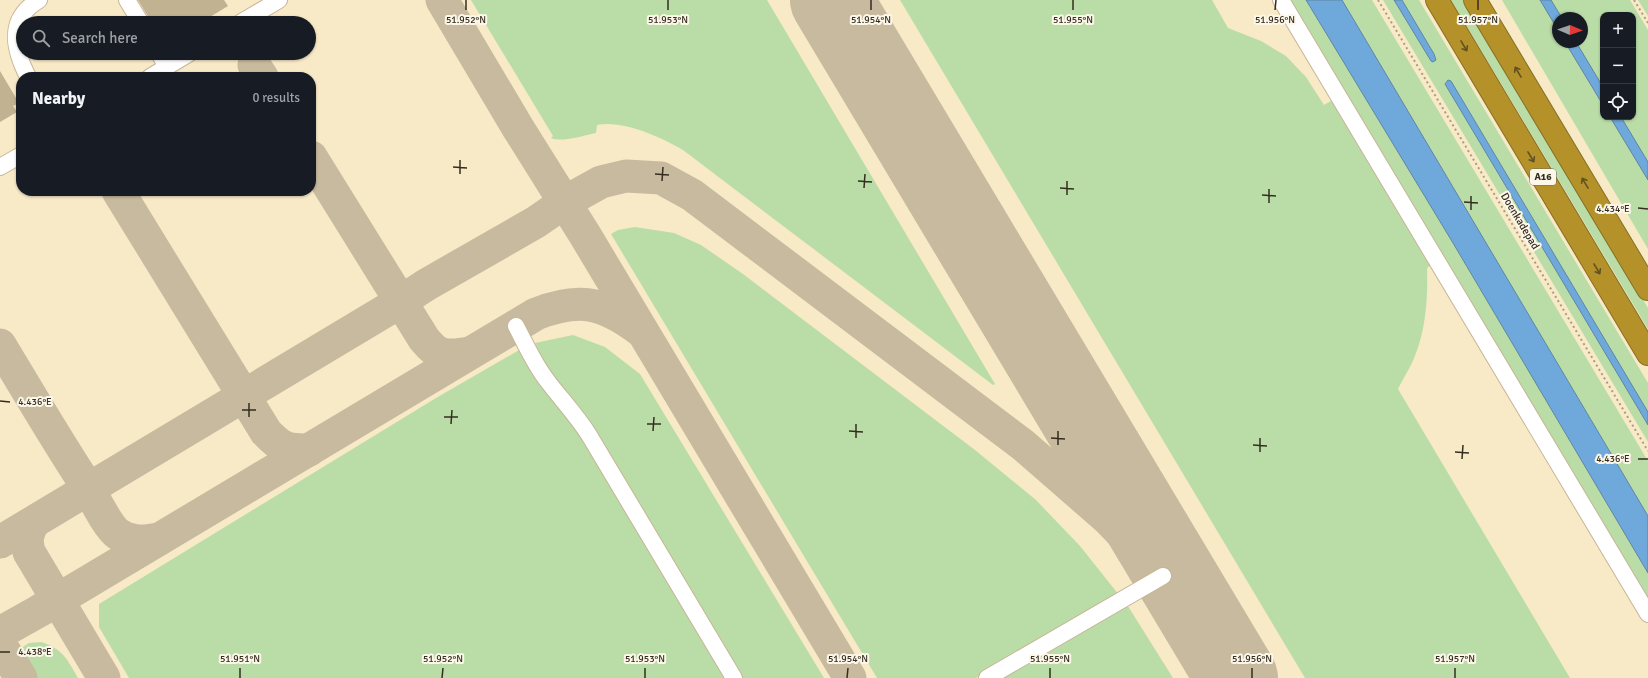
<!DOCTYPE html>
<html lang="en">
<head>
<meta charset="utf-8">
<style>
	:root { --surface:#171b24; --page:#20242c; --text:#f1f3f6; --muted:#9ea1a6; --line:#363941 }
	body { margin:0; font-family:Signika,sans-serif; background:var(--page); color:var(--text) }
	.controls { position:absolute; right:12px; top:12px; display:grid; overflow:hidden; border-radius:8px; box-shadow:0 1px 3px #0004 }
	.controls button { width:36px; height:36px; display:grid; place-items:center; padding:0; border:0; border-bottom:1px solid var(--line); background:var(--surface); color:var(--text); font:20px sans-serif }
	.compass { position:absolute; left:1552px; top:12px; width:36px; height:36px; border-radius:50%; background:var(--surface); box-shadow:0 1px 3px #0004; rotate:92deg }
	.list { margin:0; padding:0; list-style:none }
	h2 { display:flex; justify-content:space-between; align-items:center; height:52px; margin:0; padding:0 16px; font-size:17px }
	h2 small { font-size:13px; font-weight:400; color:var(--muted) }
	.icon { flex:none; width:22px; height:22px; fill:none; stroke:currentColor; stroke-width:2; stroke-linecap:round; stroke-linejoin:round }
	.map { position:relative; flex:none; width:1648px; height:678px; overflow:hidden }
	.search { position:absolute; background:var(--surface); box-shadow:0 1px 3px #0004; left:16px; top:16px; width:300px; height:44px; display:flex; align-items:center; gap:10px; box-sizing:border-box; padding:0 14px; border-radius:22px; color:var(--muted); font-size:15px }
	.panel { position:absolute; background:var(--surface); box-shadow:0 1px 3px #0004; left:16px; top:72px; width:300px; height:124px; border-radius:16px }
	.map>svg:first-child { display:block }
</style>
</head>
<body>
<div class="map">
<svg width="1648" height="678" viewBox="0 0 1648 678">
	<rect width="100%" height="100%" fill="#f8e9c7"/>
	<g fill="#badda7">
		<path d="M 471,0 L 767,0 L 995,384 L 993,385 L 683,150 C 660,137 624,120 597,125 L 596,133 C 585,135 561,143 551,138 L 553,136 Z"/>
		<path d="M 900,0 L 1212,0 L 1228,28 L 1261,41 L 1286,56 L 1306,77 L 1324,105 L 1338,97 L 1436,261 L 1427,268 C 1428,296 1426,327 1416,353 C 1412,365 1404,377 1398,389 L 1570,678 L 1305,678 Z"/>
		<path d="M 1289,0 L 1306,0 L 1453,243 L 1648,573 L 1648,601 Z"/>
		<path d="M 1342,0 L 1372,0 L 1648,461 L 1648,516 Z"/>
		<path d="M 1383,0 L 1394,0 L 1431,61 L 1436,60 L 1402,0 L 1419,0 L 1648,383 L 1648,412 L 1451,81 L 1448,80 L 1445,84 L 1648,425 L 1648,442 Z"/>
		<path d="M 1451,0 L 1463,0 L 1648,308 L 1648,329 Z"/>
		<path d="M 1502,0 L 1540,0 L 1558,30 L 1558,42 L 1565,42 L 1603,105 L 1603,117 L 1610,117 L 1648,180 L 1648,249 Z"/>
		<path d="M 1551,0 L 1630,0 L 1648,30 L 1648,162 L 1621,117 L 1633,117 L 1633,15 L 1603,15 L 1603,87 L 1576,42 L 1582,42 L 1582,18 L 1562,18 Z"/>
		<path d="M 1638,0 L 1648,0 L 1648,16 Z"/>
		<path d="M 635,227 L 674,233 L 701,245 L 743,274 L 975,450 L 1036,500 L 1080,546 L 1119,595 L 976,678 L 877,678 L 611,234 L 618,230 Z"/>
		<path d="M 573,335 L 605,347 L 640,374 L 824,678 L 740,678 L 544,364 L 535,343 Z"/>
		<path d="M 521,349 L 564,406 L 729,678 L 129,678 L 99,627 L 99,604 L 436,398 Z"/>
		<path d="M 1126,603 L 1173,678 L 998,678 Z"/>
		<path d="M 41,642 C 63,649 67,659 78,678 L 30,678 L 15,652 L 29,643 Z"/>
	</g>
	<g fill="#6fa9db" stroke="#5d84a3">
		<path d="M 1306,0 L 1342,0 L 1648,516 L 1648,573 L 1453,243 Z"/>
		<path d="M 1394,0 L 1402,0 L 1434,54 L 1436,60 L 1433,62 L 1431,61 Z"/>
		<path d="M 1540,0 L 1551,0 L 1562,18 L 1558,18 L 1558,30 Z"/>
		<path d="M 1565,42 L 1576,42 L 1603,87 L 1603,105 Z"/>
		<path d="M 1448,80 L 1451,81 L 1648,412 L 1648,425 L 1445,84 Z"/>
		<path d="M 1610,117 L 1621,117 L 1648,162 L 1648,180 Z"/>
	</g>
	<g fill="none" stroke-linecap="round" stroke-linejoin="round">
		<g stroke="#c7ba9e" stroke-width="33">
			<path d="M 442,0 L 518,128 L 585,235 L 850,678"/>
			<path d="M 254,65 L 262,77"/>
			<path d="M 311,157 L 424,339 C 440,359 447,356 470,353"/>
			<path d="M 118,191 L 266,432 C 282,449 287,450 309,450"/>
			<path d="M 0,345 C 29,393 57,441 88,488 C 95,500 108,527 118,534 C 131,543 144,542 159,539"/>
			<path d="M 33,523 C 27,534 26,540 29,552 L 104,678"/>
			<path d="M 0,542 L 400,302 L 426,285 L 536,222 L 565,202 L 601,182 L 626,176 L 661,178 L 692,195 L 1023,445 L 1108,519 L 1186,600 L 1215,640"/>
			<path d="M 0,633 L 39,611 L 536,314 C 579,297 603,302 640,330"/>
			<path d="M 0,644 L 21,678"/>
		</g>
		<path stroke="#c7ba9e" stroke-width="82" d="M 831,0 L 1237,678"/>
	</g>
	<g fill="#c1b292">
		<path d="M 138,0 L 224,0 L 228,6 L 200,23 L 152,23 Z"/>
		<path d="M 0,71 L 19,103 L 13,106 L 17,112 L 0,122 Z"/>
	</g>
	<g fill="none" stroke-linecap="round" stroke-linejoin="round">
		<g stroke="#c5b696" stroke-width="18">
			<g id="minor">
				<path d="M 127,0 L 141,23"/>
				<path d="M 1281,0 L 1648,614"/>
				<path d="M 240,23 L 279,0"/>
				<path d="M 159,53 L 167,67"/>
				<path d="M 28,77 C 13,48 7,19 39,0"/>
				<path d="M 150,77 L 190,53"/>
				<path d="M 0,167 L 21,155"/>
				<path d="M 516,326 C 526,345 535,366 549,383 C 562,400 577,416 589,435 L 734,678"/>
				<path d="M 987,678 L 1163,576"/>
			</g>
		</g>
		<g stroke="#876f26" stroke-width="24">
			<g id="highway">
				<path d="M 1437,0 L 1648,354"/>
				<path d="M 1475,0 L 1648,289"/>
			</g>
		</g>
		<g stroke="#a99e84" stroke-width="2" stroke-dasharray="2 3" stroke-linecap="butt">
			<path d="M 1378,0 L 1648,451"/>
			<path d="M 1634,0 L 1648,23"/>
		</g>
		<use href="#minor" stroke="#fff" stroke-width="16"/>
		<use href="#highway" stroke="#b49229" stroke-width="22"/>
	</g>
	<defs><path id="oneway-shaft" d="M-6 0H5M1.5-3L5.5 0L1.5 3" fill="none" stroke-width="1.6" stroke-linecap="round" stroke-linejoin="round"/></defs>
	<g stroke="#615124">
		<use href="#oneway-shaft" transform="translate(1464 46) rotate(59)"/>
		<use href="#oneway-shaft" transform="translate(1518 72) rotate(-121)"/>
		<use href="#oneway-shaft" transform="translate(1531 157) rotate(59)"/>
		<use href="#oneway-shaft" transform="translate(1585 183) rotate(-121)"/>
		<use href="#oneway-shaft" transform="translate(1597 269) rotate(59)"/>
	</g>
	<path fill="none" stroke="#342e21" stroke-width="1.5" d="M 466,10 L 466,0M 668,10 L 668,0M 871,10 L 871,0M 1073,10 L 1073,0M 1275,10 L 1276,0M 1478,10 L 1478,0M 453,167 L 467,168M 460,174 L 460,160M 655,174 L 669,175M 662,181 L 663,167M 858,181 L 872,182M 864,188 L 865,174M 1060,188 L 1074,189M 1067,195 L 1067,181M 1262,195 L 1276,196M 1464,202 L 1478,203M 1269,203 L 1269,189M 1638,208 L 1648,209M 1471,210 L 1471,196M 0,401 L 10,402M 242,410 L 256,410M 249,417 L 249,403M 444,417 L 458,417M 451,424 L 452,410M 647,424 L 661,424M 653,431 L 654,417M 849,431 L 863,432M 856,438 L 856,424M 1051,438 L 1065,439M 1058,445 L 1058,431M 1253,445 L 1267,446M 1260,452 L 1260,438M 1455,452 L 1469,453M 1462,459 L 1463,445M 1638,459 L 1648,459M 0,652 L 10,652M 240,678 L 240,668M 442,678 L 443,668M 645,678 L 645,668M 847,678 L 848,668M 1050,678 L 1050,668M 1252,678 L 1252,668M 1455,678 L 1455,668"/>
	<g text-anchor="middle" dominant-baseline="central" stroke-width="4" stroke-linejoin="round" paint-order="stroke">
		<rect fill="#fdf7ea" stroke="#706a5d" stroke-width="1" x="1530" y="169" width="26" height="16" rx="3"/>
		<g font-size="10" font-weight="bold" fill="#342e21">
			<text x="1543" y="177">A16</text>
		</g>
		<g font-size="11" fill="#342e21" stroke="#fdf7ea">
			<text transform="translate(1520 221) rotate(59)">Doenkadepad</text>
		</g>
	</g>
	<g font-size="10" text-anchor="middle" fill="#342e21" stroke="#fdf7ea" stroke-width="4" stroke-linejoin="round" paint-order="stroke">
		<text x="466" y="23">51.952°N</text>
		<text x="668" y="23">51.953°N</text>
		<text x="871" y="23">51.954°N</text>
		<text x="1073" y="23">51.955°N</text>
		<text x="1275" y="23">51.956°N</text>
		<text x="1478" y="23">51.957°N</text>
		<text x="1613" y="212">4.434°E</text>
		<text x="35" y="405">4.436°E</text>
		<text x="1613" y="462">4.436°E</text>
		<text x="35" y="655">4.438°E</text>
		<text x="240" y="662">51.951°N</text>
		<text x="443" y="662">51.952°N</text>
		<text x="645" y="662">51.953°N</text>
		<text x="848" y="662">51.954°N</text>
		<text x="1050" y="662">51.955°N</text>
		<text x="1252" y="662">51.956°N</text>
		<text x="1455" y="662">51.957°N</text>
	</g>
</svg>
<div class="controls">
<button>+</button>
<button>−</button>
<button><svg class="icon" aria-label="locate" viewBox="0 0 24 24"><circle cx="12" cy="12" r="6"/><path d="M12 2v4M12 18v4M2 12h4M18 12h4"/></svg></button>
</div>
<svg class="compass" viewBox="-18 -18 36 36"><path d="M0-13l5 13h-10z" fill="#e53935"/><path d="M0 13l5-13h-10z" fill="#9ea1a6"/></svg>
<div class="search"><svg class="icon" aria-label="search" viewBox="0 0 24 24"><circle cx="10" cy="10" r="6"/><path d="M15 15l6 6"/></svg>Search here</div>
<section class="panel">
<h2>Nearby<small>0 results</small></h2>
<ul class="list">
</ul>
</section>
</div>
</body>
</html>
